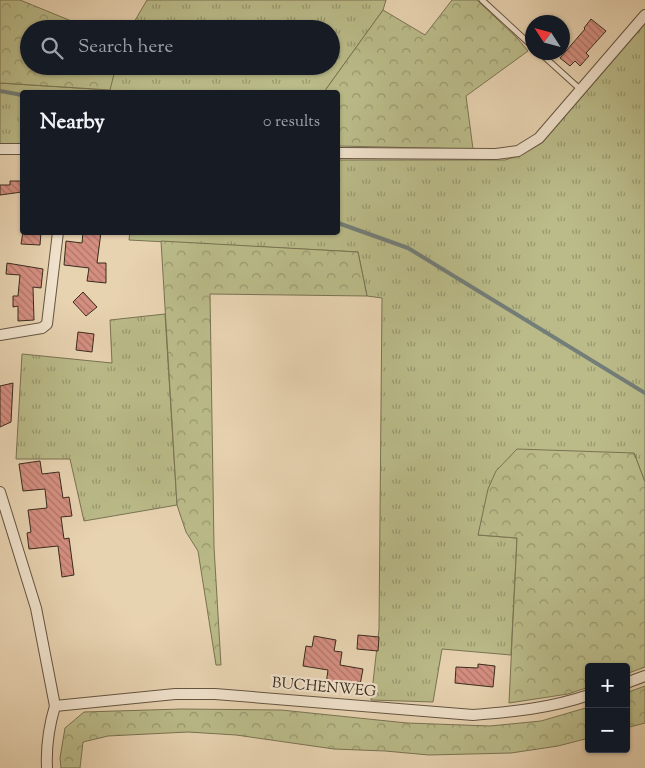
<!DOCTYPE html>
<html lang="en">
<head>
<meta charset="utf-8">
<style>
	:root { --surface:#171b24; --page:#242831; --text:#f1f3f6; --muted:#9ea1a6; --line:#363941 }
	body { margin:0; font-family:"Sorts Mill Goudy",serif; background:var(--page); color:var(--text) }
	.controls { position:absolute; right:15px; bottom:15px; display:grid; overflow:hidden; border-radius:5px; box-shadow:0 1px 4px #0004 }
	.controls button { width:45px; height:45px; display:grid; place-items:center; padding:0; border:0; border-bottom:1px solid var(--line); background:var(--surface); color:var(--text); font:25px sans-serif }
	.compass { position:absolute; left:525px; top:15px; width:45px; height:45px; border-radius:50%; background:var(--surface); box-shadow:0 1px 4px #0004; rotate:306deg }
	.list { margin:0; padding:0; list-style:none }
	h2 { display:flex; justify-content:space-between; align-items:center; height:65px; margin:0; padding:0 20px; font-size:21px }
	h2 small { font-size:16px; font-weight:400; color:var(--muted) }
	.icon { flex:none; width:28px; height:28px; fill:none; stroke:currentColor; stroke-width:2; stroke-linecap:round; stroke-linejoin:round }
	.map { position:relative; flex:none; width:645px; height:768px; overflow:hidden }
	.search { position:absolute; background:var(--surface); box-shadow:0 1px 4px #0004; left:20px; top:20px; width:320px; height:55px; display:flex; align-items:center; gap:12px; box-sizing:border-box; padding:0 18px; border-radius:28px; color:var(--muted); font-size:19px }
	.panel { position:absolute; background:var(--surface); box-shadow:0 1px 4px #0004; left:20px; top:90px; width:320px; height:145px; border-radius:5px }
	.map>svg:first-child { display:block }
</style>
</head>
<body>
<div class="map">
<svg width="645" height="768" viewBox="0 0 645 768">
	<defs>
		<pattern id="grass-tufts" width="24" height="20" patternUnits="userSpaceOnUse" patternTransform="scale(1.25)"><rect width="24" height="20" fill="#babb89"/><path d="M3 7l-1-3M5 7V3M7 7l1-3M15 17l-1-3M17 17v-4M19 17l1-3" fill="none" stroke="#98986f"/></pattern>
		<pattern id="forest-crowns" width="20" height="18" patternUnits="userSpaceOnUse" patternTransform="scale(1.25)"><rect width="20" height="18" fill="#babb89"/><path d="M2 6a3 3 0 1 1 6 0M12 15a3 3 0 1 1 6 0" fill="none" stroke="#98986f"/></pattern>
		<pattern id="building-back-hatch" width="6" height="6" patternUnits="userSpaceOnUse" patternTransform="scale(1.25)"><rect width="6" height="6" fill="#d58f81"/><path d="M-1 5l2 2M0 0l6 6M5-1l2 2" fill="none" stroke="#ae7569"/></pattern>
	</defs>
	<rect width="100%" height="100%" fill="#e8d3b1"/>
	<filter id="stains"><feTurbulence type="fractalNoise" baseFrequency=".004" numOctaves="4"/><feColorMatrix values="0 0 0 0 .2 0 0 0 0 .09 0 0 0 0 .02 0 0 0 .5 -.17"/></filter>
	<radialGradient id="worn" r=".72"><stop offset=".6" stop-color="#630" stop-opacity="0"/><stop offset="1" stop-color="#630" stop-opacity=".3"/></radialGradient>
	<g fill="url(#grass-tufts)" stroke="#7a7353">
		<path d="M 147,0 L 386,0 L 383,10 L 324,92 L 22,92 L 22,145 L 0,144 L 0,83 L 109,90 L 116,66 L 331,66 L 331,29 L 130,29 Z"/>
		<path d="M 645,24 L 645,482 L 634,453 L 478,535 L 517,538 L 511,655 L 442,649 L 433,702 L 371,700 L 379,629 L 382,298 L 367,296 L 358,252 L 129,240 L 130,232 L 338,232 L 338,160 L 505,160 L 521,155 L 542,143 Z"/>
		<path d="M 165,314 L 177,505 L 84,521 L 70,459 L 16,459 L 22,354 L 112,363 L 110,320 Z"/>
	</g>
	<g fill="url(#forest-crowns)" stroke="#7a7353">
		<path d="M 0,0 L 20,0 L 91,29 L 29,29 L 29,66 L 116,66 L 110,90 L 0,83 Z"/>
		<path d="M 452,0 L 477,0 L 517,38 L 528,51 L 466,96 L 473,149 L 338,146 L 338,92 L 324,92 L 383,10 L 425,35 Z"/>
		<path d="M 161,241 L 358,252 L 367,296 L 210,294 L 214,547 L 221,665 L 216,665 L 198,551 L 186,532 L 177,505 Z"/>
		<path d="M 517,449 L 634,453 L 645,482 L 645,667 L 626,674 L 626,667 L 589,667 L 589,687 L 568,694 L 509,703 L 517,538 L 478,535 L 488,489 L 496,471 Z"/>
		<path d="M 645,686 L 645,723 L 626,728 L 626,693 Z"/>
		<path d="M 589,707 L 589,738 L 558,746 L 511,753 L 429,755 L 385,751 L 334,749 L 236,735 L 188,732 L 108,736 L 83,742 L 80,768 L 61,768 L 60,758 L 65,728 L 84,712 L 181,709 L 281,710 L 407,723 L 490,726 L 541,721 Z"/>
	</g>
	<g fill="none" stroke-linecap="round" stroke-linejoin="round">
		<g stroke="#737e78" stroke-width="4">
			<path d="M 0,91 L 22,95"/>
			<path d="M 338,223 L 408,248 L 645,393"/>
		</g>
	</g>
	<g fill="url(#building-back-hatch)" stroke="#392b1d">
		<path d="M 591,19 L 606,31 L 586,53 L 589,56 L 580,66 L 575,61 L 570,66 L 560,58 L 585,29 L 584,28 Z"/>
		<path d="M 10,181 L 22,181 L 22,192 L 0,195 L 0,185 L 10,185 Z"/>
		<path d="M 23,232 L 41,232 L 40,245 L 21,244 Z"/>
		<path d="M 83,232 L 101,232 L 97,263 L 106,263 L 106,283 L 87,281 L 89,268 L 64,265 L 66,241 L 82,243 Z"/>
		<path d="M 7,263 L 43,269 L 41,288 L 33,287 L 34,320 L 18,321 L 18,306 L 13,307 L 13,296 L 18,296 L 20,275 L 6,274 Z"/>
		<path d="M 83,292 L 97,307 L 86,316 L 73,302 Z"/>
		<path d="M 78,332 L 94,334 L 92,352 L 76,350 Z"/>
		<path d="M 13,383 L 11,422 L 0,427 L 0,386 Z"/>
		<path d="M 40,461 L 42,474 L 59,472 L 63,498 L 69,497 L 72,516 L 61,517 L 64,539 L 69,538 L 74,575 L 62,577 L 58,546 L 29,549 L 27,533 L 31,532 L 28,510 L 47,508 L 45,489 L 23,491 L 19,464 Z"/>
		<path d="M 358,635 L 379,637 L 378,651 L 357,649 Z"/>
		<path d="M 314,636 L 336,640 L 334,651 L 342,652 L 340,665 L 363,669 L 359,690 L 326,684 L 328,670 L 303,666 L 306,646 L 312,647 Z"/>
		<path d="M 478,664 L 495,666 L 493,687 L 455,683 L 456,667 L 478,668 Z"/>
	</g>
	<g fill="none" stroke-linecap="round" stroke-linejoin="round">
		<g stroke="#655542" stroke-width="7">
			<g id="service">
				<path d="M 482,0 L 532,46"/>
				<path d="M 539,52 L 581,90"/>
			</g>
		</g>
		<g stroke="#655542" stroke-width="12">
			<g id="minor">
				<path d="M 0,149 L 22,149"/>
				<path d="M 338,153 L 496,154 L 518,151 L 539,138 L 645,15"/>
				<path d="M 0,335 L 42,328 L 47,324 L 58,232"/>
				<path d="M 0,492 L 36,608 L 55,706 C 49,726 46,747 47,768"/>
				<path d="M 626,683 L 645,676"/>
				<path d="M 55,706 L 175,694 L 215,694 L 473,715 C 512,712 551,708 589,695"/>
			</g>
		</g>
		<use href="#service" stroke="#f0e2cc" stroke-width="5"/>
		<use href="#minor" stroke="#f0e2cc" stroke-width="10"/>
	</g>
	<g text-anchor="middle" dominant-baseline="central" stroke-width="4.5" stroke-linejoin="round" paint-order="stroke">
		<g font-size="15" fill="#392b1d" stroke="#f0e2cc">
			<text transform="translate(324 688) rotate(5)">BUCHENWEG</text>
		</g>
	</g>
	<rect width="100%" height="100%" filter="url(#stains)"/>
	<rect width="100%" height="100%" fill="url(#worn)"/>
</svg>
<div class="controls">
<button>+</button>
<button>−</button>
</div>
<svg class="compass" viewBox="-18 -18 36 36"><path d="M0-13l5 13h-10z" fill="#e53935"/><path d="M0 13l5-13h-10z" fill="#9ea1a6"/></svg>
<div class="search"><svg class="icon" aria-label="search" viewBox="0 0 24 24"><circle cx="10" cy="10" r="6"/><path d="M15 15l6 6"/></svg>Search here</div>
<section class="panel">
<h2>Nearby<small>0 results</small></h2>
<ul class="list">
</ul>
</section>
</div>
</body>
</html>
